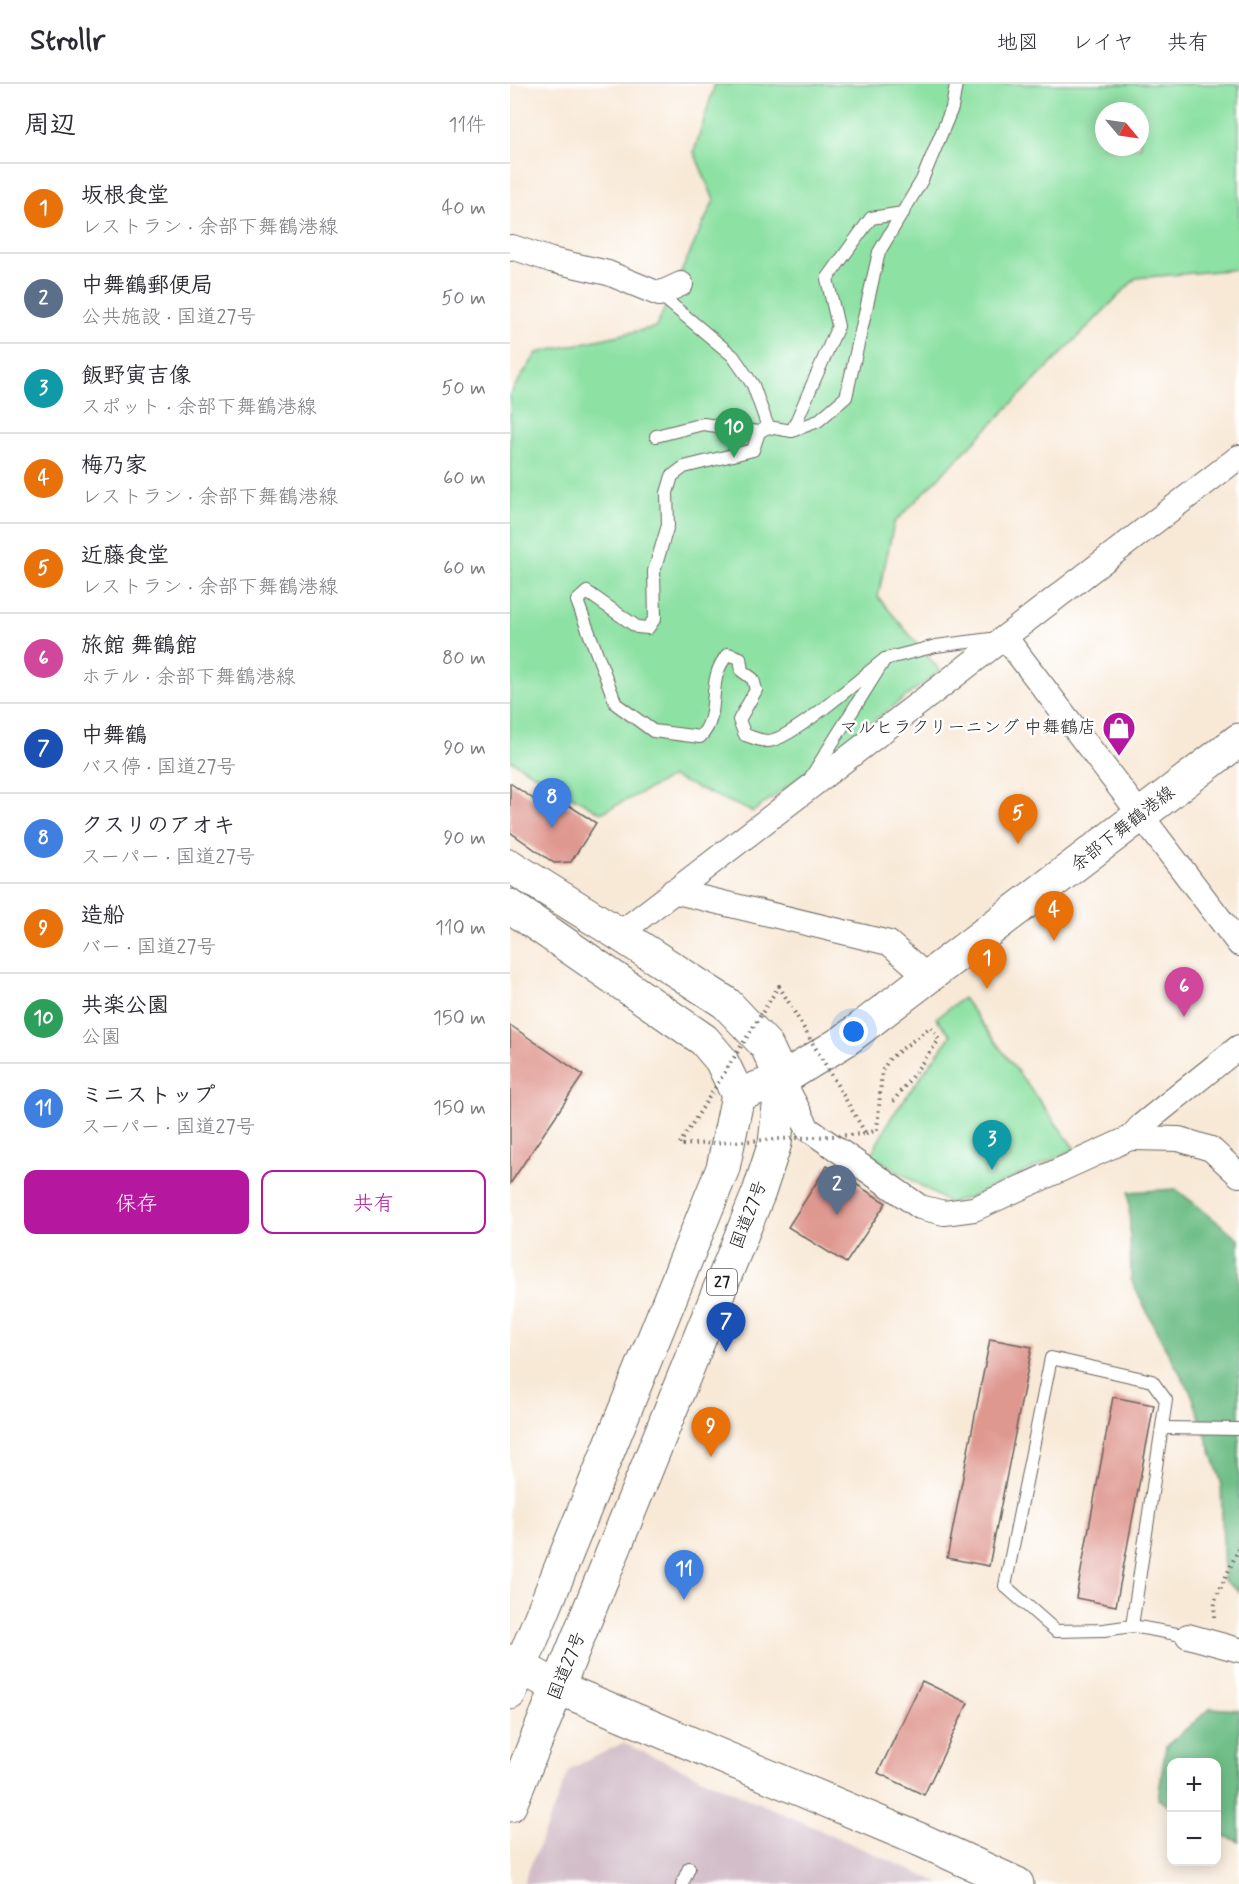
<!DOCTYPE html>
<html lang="ja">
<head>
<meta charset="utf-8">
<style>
	:root { --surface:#fff; --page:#f2f2f3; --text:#2b2b33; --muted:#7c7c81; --line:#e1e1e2; --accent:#b5179e }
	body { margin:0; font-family:Mynerve,"Klee One",sans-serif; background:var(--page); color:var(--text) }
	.controls { position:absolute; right:18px; bottom:18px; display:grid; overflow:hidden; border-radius:12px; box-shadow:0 3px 15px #0003 }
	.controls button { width:54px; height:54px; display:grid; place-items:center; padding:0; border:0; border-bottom:2px solid var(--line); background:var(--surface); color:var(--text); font:30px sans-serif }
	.compass { position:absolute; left:585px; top:18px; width:54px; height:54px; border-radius:50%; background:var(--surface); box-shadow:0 3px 15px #0003; rotate:119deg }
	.you { position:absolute; left:344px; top:948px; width:21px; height:21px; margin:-15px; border:4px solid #fff; border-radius:50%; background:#1a73e8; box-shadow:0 0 0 9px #1a73e833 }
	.badge { display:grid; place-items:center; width:39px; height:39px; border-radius:50%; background:var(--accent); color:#fff; font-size:20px; font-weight:700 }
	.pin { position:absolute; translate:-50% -50px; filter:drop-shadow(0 2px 3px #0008) }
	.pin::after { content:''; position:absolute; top:32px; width:21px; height:18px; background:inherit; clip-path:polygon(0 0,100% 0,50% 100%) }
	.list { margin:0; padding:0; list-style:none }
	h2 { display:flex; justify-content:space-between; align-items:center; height:78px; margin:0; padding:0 24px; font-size:26px }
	h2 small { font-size:20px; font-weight:400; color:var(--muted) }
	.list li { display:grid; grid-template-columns:39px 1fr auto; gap:18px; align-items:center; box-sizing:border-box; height:90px; padding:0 24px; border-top:2px solid var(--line) }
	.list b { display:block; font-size:22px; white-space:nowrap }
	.list p { margin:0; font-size:20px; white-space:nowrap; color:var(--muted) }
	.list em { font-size:20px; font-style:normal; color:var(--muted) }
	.actions { display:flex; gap:12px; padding:18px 24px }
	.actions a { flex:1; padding:14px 0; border:2px solid var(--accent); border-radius:12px; text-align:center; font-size:21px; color:var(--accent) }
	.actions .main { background:var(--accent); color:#fff }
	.map { position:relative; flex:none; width:729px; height:1800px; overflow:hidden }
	header { display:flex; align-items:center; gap:36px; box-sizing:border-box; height:84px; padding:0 30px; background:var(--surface); border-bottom:2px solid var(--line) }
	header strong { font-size:28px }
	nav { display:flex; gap:33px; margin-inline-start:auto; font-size:21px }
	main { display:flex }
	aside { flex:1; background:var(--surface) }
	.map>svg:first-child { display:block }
</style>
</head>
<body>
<header>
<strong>Strollr</strong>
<nav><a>地図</a><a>レイヤ</a><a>共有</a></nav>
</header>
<main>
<aside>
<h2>周辺<small>11件</small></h2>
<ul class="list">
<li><span class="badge" style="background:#e8710a">1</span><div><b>坂根食堂</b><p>レストラン · 余部下舞鶴港線</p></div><em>40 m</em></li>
<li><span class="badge" style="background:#5c6f8a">2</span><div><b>中舞鶴郵便局</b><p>公共施設 · 国道27号</p></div><em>50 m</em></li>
<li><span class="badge" style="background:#0f9aa8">3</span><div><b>飯野寅吉像</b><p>スポット · 余部下舞鶴港線</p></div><em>50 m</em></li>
<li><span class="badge" style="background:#e8710a">4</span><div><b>梅乃家</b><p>レストラン · 余部下舞鶴港線</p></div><em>60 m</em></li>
<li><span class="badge" style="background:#e8710a">5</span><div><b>近藤食堂</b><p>レストラン · 余部下舞鶴港線</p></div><em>60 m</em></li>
<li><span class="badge" style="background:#d1479c">6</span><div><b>旅館 舞鶴館</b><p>ホテル · 余部下舞鶴港線</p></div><em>80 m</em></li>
<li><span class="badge" style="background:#1a4fb4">7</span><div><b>中舞鶴</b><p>バス停 · 国道27号</p></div><em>90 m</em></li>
<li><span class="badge" style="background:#3f7fe0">8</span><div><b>クスリのアオキ</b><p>スーパー · 国道27号</p></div><em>90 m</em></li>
<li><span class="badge" style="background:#e8710a">9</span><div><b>造船</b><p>バー · 国道27号</p></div><em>110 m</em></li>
<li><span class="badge" style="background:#2e9e5b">10</span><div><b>共楽公園</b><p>公園</p></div><em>150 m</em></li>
<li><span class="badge" style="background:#3f7fe0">11</span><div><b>ミニストップ</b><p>スーパー · 国道27号</p></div><em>150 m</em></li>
</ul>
<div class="actions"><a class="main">保存</a><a>共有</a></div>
</aside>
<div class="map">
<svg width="729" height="1800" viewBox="0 0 729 1800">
	<rect width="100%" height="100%" fill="#fff"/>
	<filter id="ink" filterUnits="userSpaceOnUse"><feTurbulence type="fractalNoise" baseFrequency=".0167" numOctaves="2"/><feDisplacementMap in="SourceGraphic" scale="12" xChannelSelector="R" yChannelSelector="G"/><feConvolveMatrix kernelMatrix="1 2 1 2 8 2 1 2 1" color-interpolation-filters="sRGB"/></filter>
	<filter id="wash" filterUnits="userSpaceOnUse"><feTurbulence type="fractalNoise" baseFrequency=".008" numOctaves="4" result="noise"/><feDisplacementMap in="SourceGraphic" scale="24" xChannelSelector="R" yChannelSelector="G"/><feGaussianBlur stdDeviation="1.35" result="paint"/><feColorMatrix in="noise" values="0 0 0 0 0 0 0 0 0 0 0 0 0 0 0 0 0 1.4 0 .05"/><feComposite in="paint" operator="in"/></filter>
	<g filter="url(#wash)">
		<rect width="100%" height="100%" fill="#f8e9d7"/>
		<path fill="#d2bdc8" d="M 113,1659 L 432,1800 L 13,1800 L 60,1685 Z"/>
		<g fill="#8ce1a3" stroke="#547e60" stroke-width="1.5" fill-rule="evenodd">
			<path d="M 205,0 L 729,0 L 729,185 L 626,194 L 384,439 L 368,513 L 430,587 L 243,728 L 162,693 L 91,729 L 0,676 L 0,310 L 27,269 L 146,243 L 204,116 L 184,68 ZM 594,27 L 630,27 L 630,63 L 594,63 Z"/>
			<path d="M 453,914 L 565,1065 L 461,1113 L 439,1119 L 361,1071 L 381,1034 L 441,951 L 426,934 Z"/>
		</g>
		<g fill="#71bf89" stroke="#466e52" stroke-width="1.5">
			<path d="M 666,1105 L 729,1155 L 729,1508 L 714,1496 L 711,1397 L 682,1311 L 649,1252 L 621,1195 L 619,1108 Z"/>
			<path d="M 701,1624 L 729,1626 L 729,1758 L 707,1749 L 706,1678 L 662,1678 L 661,1723 L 648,1715 L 656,1662 Z"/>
		</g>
		<g id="blocks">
			<g fill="#df9890">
				<path d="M 0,699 L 32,721 L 60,722 L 86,739 L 61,778 L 44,779 L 0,748 Z"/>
				<path d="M 0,941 L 73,991 L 0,1100 Z"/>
				<path d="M 317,1082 L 376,1119 L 336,1179 L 278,1143 Z"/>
				<path d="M 480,1255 L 522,1263 L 479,1482 L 437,1474 Z"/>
				<path d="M 603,1313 L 644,1321 L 606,1522 L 566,1514 Z"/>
				<path d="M 412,1597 L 458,1619 L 414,1711 L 368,1689 Z"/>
			</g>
		</g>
	</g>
	<g filter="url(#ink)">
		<use href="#blocks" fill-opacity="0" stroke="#69645d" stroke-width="1.5"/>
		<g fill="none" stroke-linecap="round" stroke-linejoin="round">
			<g stroke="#69645d" stroke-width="14">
				<g id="lane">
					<path d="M 149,210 L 223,272 L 243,301 L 258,343"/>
					<path d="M 282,347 L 328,242 L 317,195 L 361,134 L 393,129"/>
					<path d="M 146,352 L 193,340 L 249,348"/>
					<path d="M 375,575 L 426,562 L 488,554"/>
					<path d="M 299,696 L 375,575 C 354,591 280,657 258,657 C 250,657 242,653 235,651 L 229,636 L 246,606 L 243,595 L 232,587 L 230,574 L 218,570 C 194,597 213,630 190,653 L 143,647 L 106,620 L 67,517 L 77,508 L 127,543 L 138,544 L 145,534 L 144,487 L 158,441 L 157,409 L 162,392 L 174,383 L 243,366 L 249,348 L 258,343 L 282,347 L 308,337 L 336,313 L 369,168 L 412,96 L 442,24 L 446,0"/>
					<path d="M 652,1344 L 729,1345"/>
					<path d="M 622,1542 L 656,1316 L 642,1297 L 541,1274 L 495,1502 L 546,1547 L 594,1546 L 622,1542 L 678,1552"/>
					<path d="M 172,1800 L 179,1784"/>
				</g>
			</g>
			<g stroke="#69645d" stroke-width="26">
				<g id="street">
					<path d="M 0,165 L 2,163 L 41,176 L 98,189 L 149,210 L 171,200"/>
					<path d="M 495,553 L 729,860"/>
					<path d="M 163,807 L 379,859 L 419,894"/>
					<path d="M 109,850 L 729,373"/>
					<path d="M 272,995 L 298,1045 L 410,1123 L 434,1129 L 464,1125 L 620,1054 L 632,1041 L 729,963"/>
					<path d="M 620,1054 L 669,1055 L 701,1065 L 729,1091"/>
					<path d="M 678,1552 L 729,1566"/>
				</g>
			</g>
			<g stroke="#69645d" stroke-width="35">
				<g id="secondary">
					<path d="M 228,1011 L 272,995 L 334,957 L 729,656"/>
					<path d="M 0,1577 L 49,1604 L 413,1757 L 507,1800"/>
				</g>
			</g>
			<g stroke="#69645d" stroke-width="35">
				<g id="highway">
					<path d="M 0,782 L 109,850 L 216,919 L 256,961 L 272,995 L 265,1059 L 249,1108 L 0,1721"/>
					<path d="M 0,822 L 194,956 L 211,976 L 228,1011 L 213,1084 L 0,1609"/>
				</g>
			</g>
			<g stroke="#69645d" stroke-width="4" stroke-dasharray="1.5 4.5" stroke-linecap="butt">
				<path d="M 356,1050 L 367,1046 L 372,987 L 380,974 L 421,943 L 429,956 L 382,1019"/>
				<path d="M 704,1533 L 705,1516 L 729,1464"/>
			</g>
			<use href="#lane" stroke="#fff" stroke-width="12"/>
			<use href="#street" stroke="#fff" stroke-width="24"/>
			<use href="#secondary" stroke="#fff" stroke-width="33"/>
			<use href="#highway" stroke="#fff" stroke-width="33"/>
			<path stroke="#69645d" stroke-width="4" stroke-dasharray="1.5 4.5" stroke-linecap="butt" d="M 269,902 L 356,1050 L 169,1061 Z"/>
		</g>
	</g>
	<defs>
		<g id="shop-pin" transform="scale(1.725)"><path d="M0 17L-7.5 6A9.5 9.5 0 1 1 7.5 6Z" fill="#b5179e" stroke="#fff"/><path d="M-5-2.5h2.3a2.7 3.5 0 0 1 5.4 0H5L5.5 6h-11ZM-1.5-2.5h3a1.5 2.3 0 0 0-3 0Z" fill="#fff"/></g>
	</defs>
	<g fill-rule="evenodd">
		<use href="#shop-pin" x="609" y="644"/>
	</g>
	<g text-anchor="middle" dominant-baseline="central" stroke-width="5" stroke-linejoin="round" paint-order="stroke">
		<rect fill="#fff" stroke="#606060" stroke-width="1.5" x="197" y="1185" width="30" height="26" rx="4.5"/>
		<g font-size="16" font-weight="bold" fill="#1c1c1c">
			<text x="212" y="1198">27</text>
		</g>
		<g font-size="18" fill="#1c1c1c" stroke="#fff" text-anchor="end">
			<text x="586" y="644">マルヒラクリーニング 中舞鶴店</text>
		</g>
		<g font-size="18" fill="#1c1c1c" stroke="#fff">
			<text transform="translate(613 745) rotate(-38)">余部下舞鶴港線</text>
			<text transform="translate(239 1131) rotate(-69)">国道27号</text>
			<text transform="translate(57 1582) rotate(-68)">国道27号</text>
		</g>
	</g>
</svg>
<div class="controls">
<button>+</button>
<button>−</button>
</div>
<svg class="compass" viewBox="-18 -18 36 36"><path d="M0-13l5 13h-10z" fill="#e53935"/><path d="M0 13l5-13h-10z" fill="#7c7c81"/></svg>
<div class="you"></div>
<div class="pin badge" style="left:477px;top:905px;background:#e8710a">1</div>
<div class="pin badge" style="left:327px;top:1131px;background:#5c6f8a">2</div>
<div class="pin badge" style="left:482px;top:1086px;background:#0f9aa8">3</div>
<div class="pin badge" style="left:544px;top:857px;background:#e8710a">4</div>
<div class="pin badge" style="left:508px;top:760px;background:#e8710a">5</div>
<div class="pin badge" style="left:674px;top:933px;background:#d1479c">6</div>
<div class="pin badge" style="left:216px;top:1268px;background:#1a4fb4">7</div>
<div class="pin badge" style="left:42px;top:744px;background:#3f7fe0">8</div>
<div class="pin badge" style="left:201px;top:1373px;background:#e8710a">9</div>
<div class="pin badge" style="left:224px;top:374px;background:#2e9e5b">10</div>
<div class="pin badge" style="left:174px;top:1516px;background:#3f7fe0">11</div>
</div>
</main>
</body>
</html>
